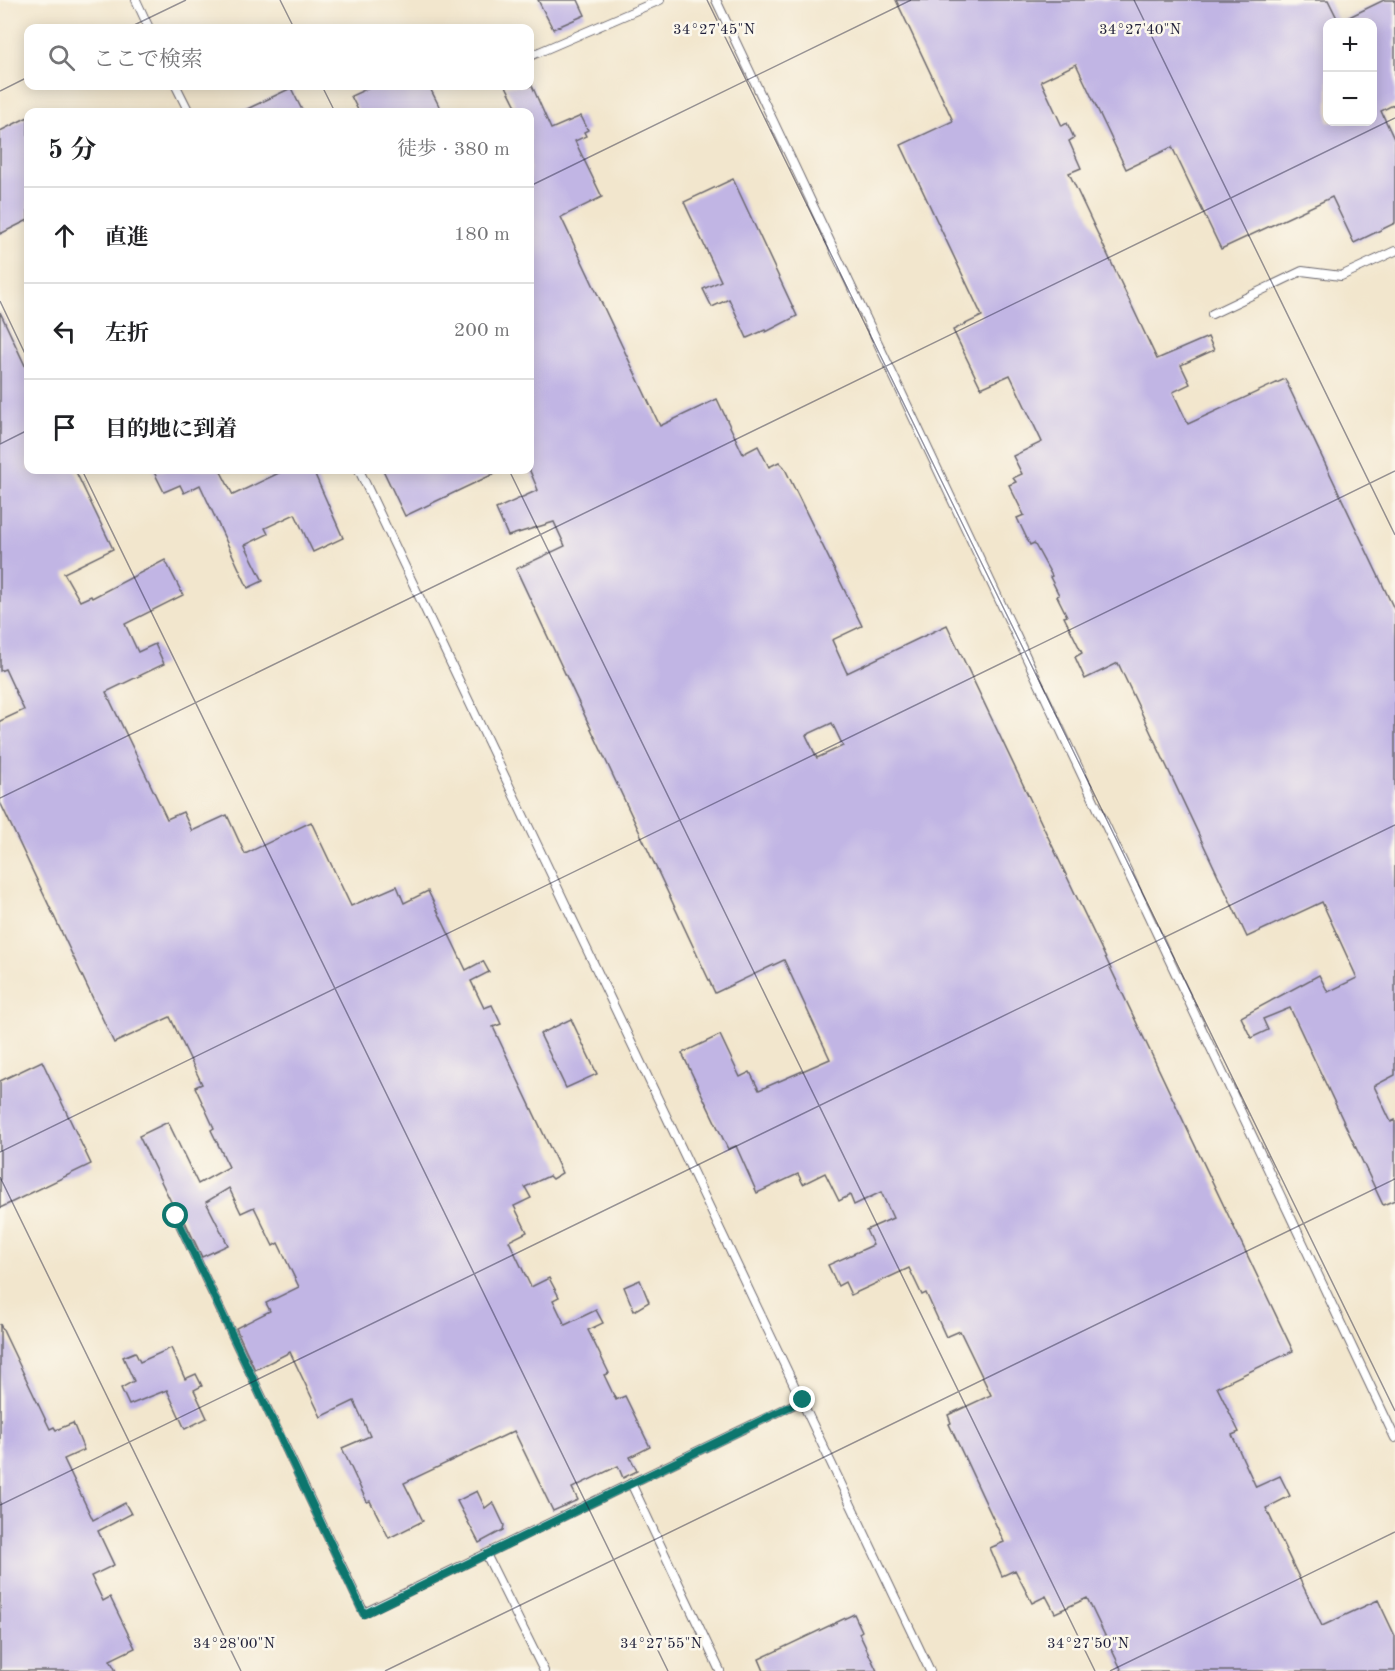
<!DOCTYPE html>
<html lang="ja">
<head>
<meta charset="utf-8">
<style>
	:root { --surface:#fff; --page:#f2f2f2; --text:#202124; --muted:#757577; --line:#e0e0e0 }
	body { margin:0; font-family:"Old Standard TT","Noto Serif JP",serif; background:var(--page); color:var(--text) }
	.controls { position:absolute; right:18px; top:18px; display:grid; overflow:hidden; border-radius:12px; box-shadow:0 3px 15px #0003 }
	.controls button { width:54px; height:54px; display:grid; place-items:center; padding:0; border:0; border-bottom:2px solid var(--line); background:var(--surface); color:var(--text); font:30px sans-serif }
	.stop { position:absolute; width:18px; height:18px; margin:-14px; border:4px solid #0f766e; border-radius:50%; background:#fff }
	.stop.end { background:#0f766e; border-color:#fff; box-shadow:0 2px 6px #0008 }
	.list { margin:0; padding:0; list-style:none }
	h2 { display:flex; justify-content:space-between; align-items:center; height:78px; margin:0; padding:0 24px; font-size:26px }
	h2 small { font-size:20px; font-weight:400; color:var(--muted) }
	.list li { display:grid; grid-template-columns:39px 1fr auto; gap:18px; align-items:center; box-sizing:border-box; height:96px; padding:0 24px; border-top:2px solid var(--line) }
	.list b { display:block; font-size:22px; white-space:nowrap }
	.list em { font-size:20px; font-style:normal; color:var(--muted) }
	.icon { flex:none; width:33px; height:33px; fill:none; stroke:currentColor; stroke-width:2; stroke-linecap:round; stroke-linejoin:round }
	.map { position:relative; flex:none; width:1395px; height:1671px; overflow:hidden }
	.search { position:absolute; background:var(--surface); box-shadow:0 3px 15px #0003; left:24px; top:24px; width:510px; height:66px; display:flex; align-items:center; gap:15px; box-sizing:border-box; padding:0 21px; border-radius:12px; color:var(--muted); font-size:22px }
	.panel { position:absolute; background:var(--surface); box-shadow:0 3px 15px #0003; left:24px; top:108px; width:510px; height:366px; border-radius:12px }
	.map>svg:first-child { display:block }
</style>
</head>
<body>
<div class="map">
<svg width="1395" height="1671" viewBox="0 0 1395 1671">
	<rect width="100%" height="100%" fill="#fbf7ec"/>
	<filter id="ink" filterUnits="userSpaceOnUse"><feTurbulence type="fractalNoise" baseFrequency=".0167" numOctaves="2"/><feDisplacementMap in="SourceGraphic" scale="12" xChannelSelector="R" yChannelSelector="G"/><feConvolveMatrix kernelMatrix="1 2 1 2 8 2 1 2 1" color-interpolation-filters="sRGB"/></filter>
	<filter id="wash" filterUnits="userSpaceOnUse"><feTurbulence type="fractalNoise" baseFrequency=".008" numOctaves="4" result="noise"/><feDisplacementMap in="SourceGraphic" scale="24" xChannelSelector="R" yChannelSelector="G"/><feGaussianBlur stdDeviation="1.35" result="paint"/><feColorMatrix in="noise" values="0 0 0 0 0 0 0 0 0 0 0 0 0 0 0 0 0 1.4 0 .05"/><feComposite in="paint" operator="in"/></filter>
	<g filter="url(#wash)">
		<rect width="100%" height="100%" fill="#f2e6cd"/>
		<g id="blocks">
			<g fill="#c1b5e4" fill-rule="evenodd">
				<path d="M 538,0 L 578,0 L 585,15 L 553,29 Z"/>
				<path d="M 896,0 L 1328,0 L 1339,22 L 1384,0 L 1395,0 L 1395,104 L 1381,111 L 1395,141 L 1395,223 L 1354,243 L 1332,197 L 1221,249 L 1172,147 L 1126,169 L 1076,64 L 1041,81 L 1062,126 L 1067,123 L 1074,138 L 1069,141 L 1081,168 L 1069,173 L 1157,359 L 1208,337 L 1214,350 L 1181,365 L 1190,384 L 1173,392 L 1188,424 L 1285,379 L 1395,611 L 1395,1075 L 1374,1086 L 1391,1122 L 1395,1120 L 1395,1200 L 1383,1205 L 1290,1008 L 1263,1019 L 1268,1030 L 1251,1038 L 1241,1017 L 1319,975 L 1328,992 L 1357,978 L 1322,902 L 1247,937 L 1118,663 L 1085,679 L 1075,657 L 1082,653 L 1064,617 L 1067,616 L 1057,596 L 1059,595 L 1050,577 L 1052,576 L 1034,543 L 1030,545 L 1017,518 L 1024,515 L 1009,485 L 1016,482 L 1013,478 L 1022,474 L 1013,456 L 1042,442 L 1010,375 L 981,388 L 953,330 L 982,316 L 901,145 L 953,121 ZM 1328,22 L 1372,22 L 1372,122 L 1328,122 Z"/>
				<path d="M 530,81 L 551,129 L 581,116 L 588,130 L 584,132 L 586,136 L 575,141 L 602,197 L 561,217 L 660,426 L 717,399 L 743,454 L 758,446 L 769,467 L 779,462 L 784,467 L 862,626 L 832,640 L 847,673 L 947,625 L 1293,1351 L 1217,1387 L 1239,1432 L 1232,1435 L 1256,1487 L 1280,1476 L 1290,1496 L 1266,1508 L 1322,1626 L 1378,1600 L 1395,1636 L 1395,1671 L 1122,1671 L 1087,1598 L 1055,1613 L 1046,1596 L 1032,1603 L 1015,1570 L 1002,1576 L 990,1548 L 1004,1542 L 949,1424 L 951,1423 L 948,1415 L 991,1395 L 960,1331 L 946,1337 L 926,1293 L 922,1295 L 909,1268 L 851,1295 L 845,1282 L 838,1286 L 828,1265 L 873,1245 L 866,1230 L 893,1218 L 881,1192 L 854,1205 L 850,1195 L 839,1201 L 825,1173 L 803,1184 L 798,1174 L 757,1193 L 736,1146 L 728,1149 L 682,1053 L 720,1035 L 740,1077 L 750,1072 L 759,1090 L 830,1059 L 784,960 L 715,993 L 516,569 L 565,546 L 554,522 L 508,536 L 496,509 L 538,490 L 530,471 L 530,112 L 519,112 L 506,86 L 530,86 ZM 832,723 L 843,746 L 817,758 L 806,735 Z"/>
				<path d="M 373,86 L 429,86 L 442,112 L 359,112 L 351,96 Z"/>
				<path d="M 291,88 L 303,112 L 241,112 Z"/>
				<path d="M 28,117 L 28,220 L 0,234 L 0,131 Z"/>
				<path d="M 733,179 L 797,316 L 766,332 L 765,330 L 747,338 L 729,299 L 712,307 L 703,289 L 721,281 L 684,202 Z"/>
				<path d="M 0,312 L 28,372 L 28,470 L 75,470 L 113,549 L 64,573 L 80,601 L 91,596 L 92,598 L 165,560 L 183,595 L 125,624 L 138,652 L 155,644 L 164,664 L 106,692 L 167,819 L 183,812 L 192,831 L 227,815 L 245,854 L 311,822 L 351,906 L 397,886 L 404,903 L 428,891 L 466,970 L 483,961 L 489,972 L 471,981 L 484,1008 L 492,1005 L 501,1024 L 493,1027 L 562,1173 L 552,1179 L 549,1176 L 525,1187 L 531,1198 L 514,1206 L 527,1232 L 509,1241 L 531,1287 L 549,1278 L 559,1297 L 553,1300 L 565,1325 L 596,1310 L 603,1323 L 588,1330 L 609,1373 L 604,1375 L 616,1400 L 625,1396 L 650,1447 L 630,1457 L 637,1471 L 623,1478 L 618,1466 L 572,1488 L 578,1500 L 553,1511 L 514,1431 L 404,1483 L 423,1521 L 389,1538 L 370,1501 L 367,1502 L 342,1448 L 370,1436 L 354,1401 L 321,1417 L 290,1352 L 255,1370 L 236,1328 L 270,1311 L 266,1303 L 299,1287 L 278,1243 L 273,1246 L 254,1207 L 241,1213 L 229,1188 L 206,1202 L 228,1245 L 202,1257 L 181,1213 L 175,1210 L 139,1136 L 168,1122 L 198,1184 L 229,1167 L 211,1130 L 214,1128 L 195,1087 L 202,1084 L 170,1017 L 114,1043 L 0,802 L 0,721 L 24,710 L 5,669 L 0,671 Z"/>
				<path d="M 153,470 L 220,470 L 233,495 L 285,470 L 313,470 L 343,538 L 313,552 L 295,514 L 265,528 L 268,534 L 245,545 L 263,581 L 248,588 L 200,485 L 184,493 L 180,485 L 164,492 Z"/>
				<path d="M 383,470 L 502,470 L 405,516 Z"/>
				<path d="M 571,1019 L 597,1074 L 566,1088 L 540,1034 Z"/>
				<path d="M 42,1061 L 91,1164 L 0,1208 L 0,1081 Z"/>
				<path d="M 640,1280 L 649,1302 L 634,1311 L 624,1287 Z"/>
				<path d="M 0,1324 L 50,1429 L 54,1427 L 56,1430 L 73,1423 L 84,1450 L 64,1459 L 93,1520 L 125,1503 L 131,1514 L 98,1531 L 114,1565 L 91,1576 L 103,1601 L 110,1597 L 135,1648 L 110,1660 L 116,1671 L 0,1671 Z"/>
				<path d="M 171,1348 L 185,1379 L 196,1374 L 202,1386 L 194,1390 L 207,1418 L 185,1429 L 167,1390 L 129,1405 L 121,1388 L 134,1381 L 123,1357 L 135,1352 L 140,1362 Z"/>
				<path d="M 477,1491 L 485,1508 L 493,1502 L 504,1525 L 503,1530 L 479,1543 L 457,1501 Z"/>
				<path d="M 854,1614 L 862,1631 L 859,1633 L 877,1671 L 764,1671 L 759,1659 Z"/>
			</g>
		</g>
	</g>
	<g filter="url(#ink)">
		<use href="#blocks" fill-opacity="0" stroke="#6b676e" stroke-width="1.5"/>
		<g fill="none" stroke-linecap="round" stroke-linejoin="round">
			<g stroke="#6b676e" stroke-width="10">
				<g id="lane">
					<path d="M 136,0 L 149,28"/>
					<path d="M 716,0 L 1395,1438"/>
					<path d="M 530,56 L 660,0"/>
					<path d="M 176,86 L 189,112"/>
					<path d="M 1212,314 L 1302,271 L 1341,276 L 1395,251"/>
					<path d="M 359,470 L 930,1671"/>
					<path d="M 176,1216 L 364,1613 L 803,1400"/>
					<path d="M 631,1483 L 720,1671"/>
					<path d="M 486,1554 L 544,1671"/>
				</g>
			</g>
			<use href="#lane" stroke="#fff" stroke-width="8"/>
		</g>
	</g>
	<g fill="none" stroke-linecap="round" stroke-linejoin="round" filter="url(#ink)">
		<path stroke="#0f766e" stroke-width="8" d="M 176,1216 L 364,1614 L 803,1400"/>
	</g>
	<path fill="none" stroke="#22223b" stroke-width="1.5" stroke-opacity="0.45" d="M 280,0 L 294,28M 707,0 L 1395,1411M 1134,0 L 1395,535M 128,28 L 186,0M 322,86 L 335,112M 0,91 L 28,77M 530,186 L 911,0M 0,301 L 28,360M 0,444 L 28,430M 82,470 L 668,1671M 509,470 L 1095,1671M 0,798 L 1395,118M 0,1152 L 1395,471M 0,1177 L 241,1671M 0,1505 L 1395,825M 385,1671 L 1395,1179M 1110,1671 L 1395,1532"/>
	<g font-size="15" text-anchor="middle" fill="#22223b" stroke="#fbf7ec" stroke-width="5" stroke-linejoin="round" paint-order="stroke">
		<text x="714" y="34">34°27'45"N</text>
		<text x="1140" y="34">34°27'40"N</text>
		<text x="234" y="1648">34°28'00"N</text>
		<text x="661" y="1648">34°27'55"N</text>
		<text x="1088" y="1648">34°27'50"N</text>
	</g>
</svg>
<div class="controls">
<button>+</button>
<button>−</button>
</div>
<div class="stop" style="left:176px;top:1216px"></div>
<div class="stop end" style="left:803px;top:1400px"></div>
<div class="search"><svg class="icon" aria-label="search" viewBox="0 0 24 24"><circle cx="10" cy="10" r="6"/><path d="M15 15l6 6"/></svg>ここで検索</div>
<section class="panel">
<h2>5 分<small>徒歩 · 380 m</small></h2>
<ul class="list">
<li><svg class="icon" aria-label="ahead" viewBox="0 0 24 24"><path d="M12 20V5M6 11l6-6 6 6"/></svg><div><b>直進</b></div><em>180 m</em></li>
<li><svg class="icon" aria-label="left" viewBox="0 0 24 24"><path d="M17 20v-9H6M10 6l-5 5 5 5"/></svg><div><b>左折</b></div><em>200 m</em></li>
<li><svg class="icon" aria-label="arrive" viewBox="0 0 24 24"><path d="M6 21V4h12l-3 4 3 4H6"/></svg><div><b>目的地に到着</b></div></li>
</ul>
</section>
</div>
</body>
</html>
